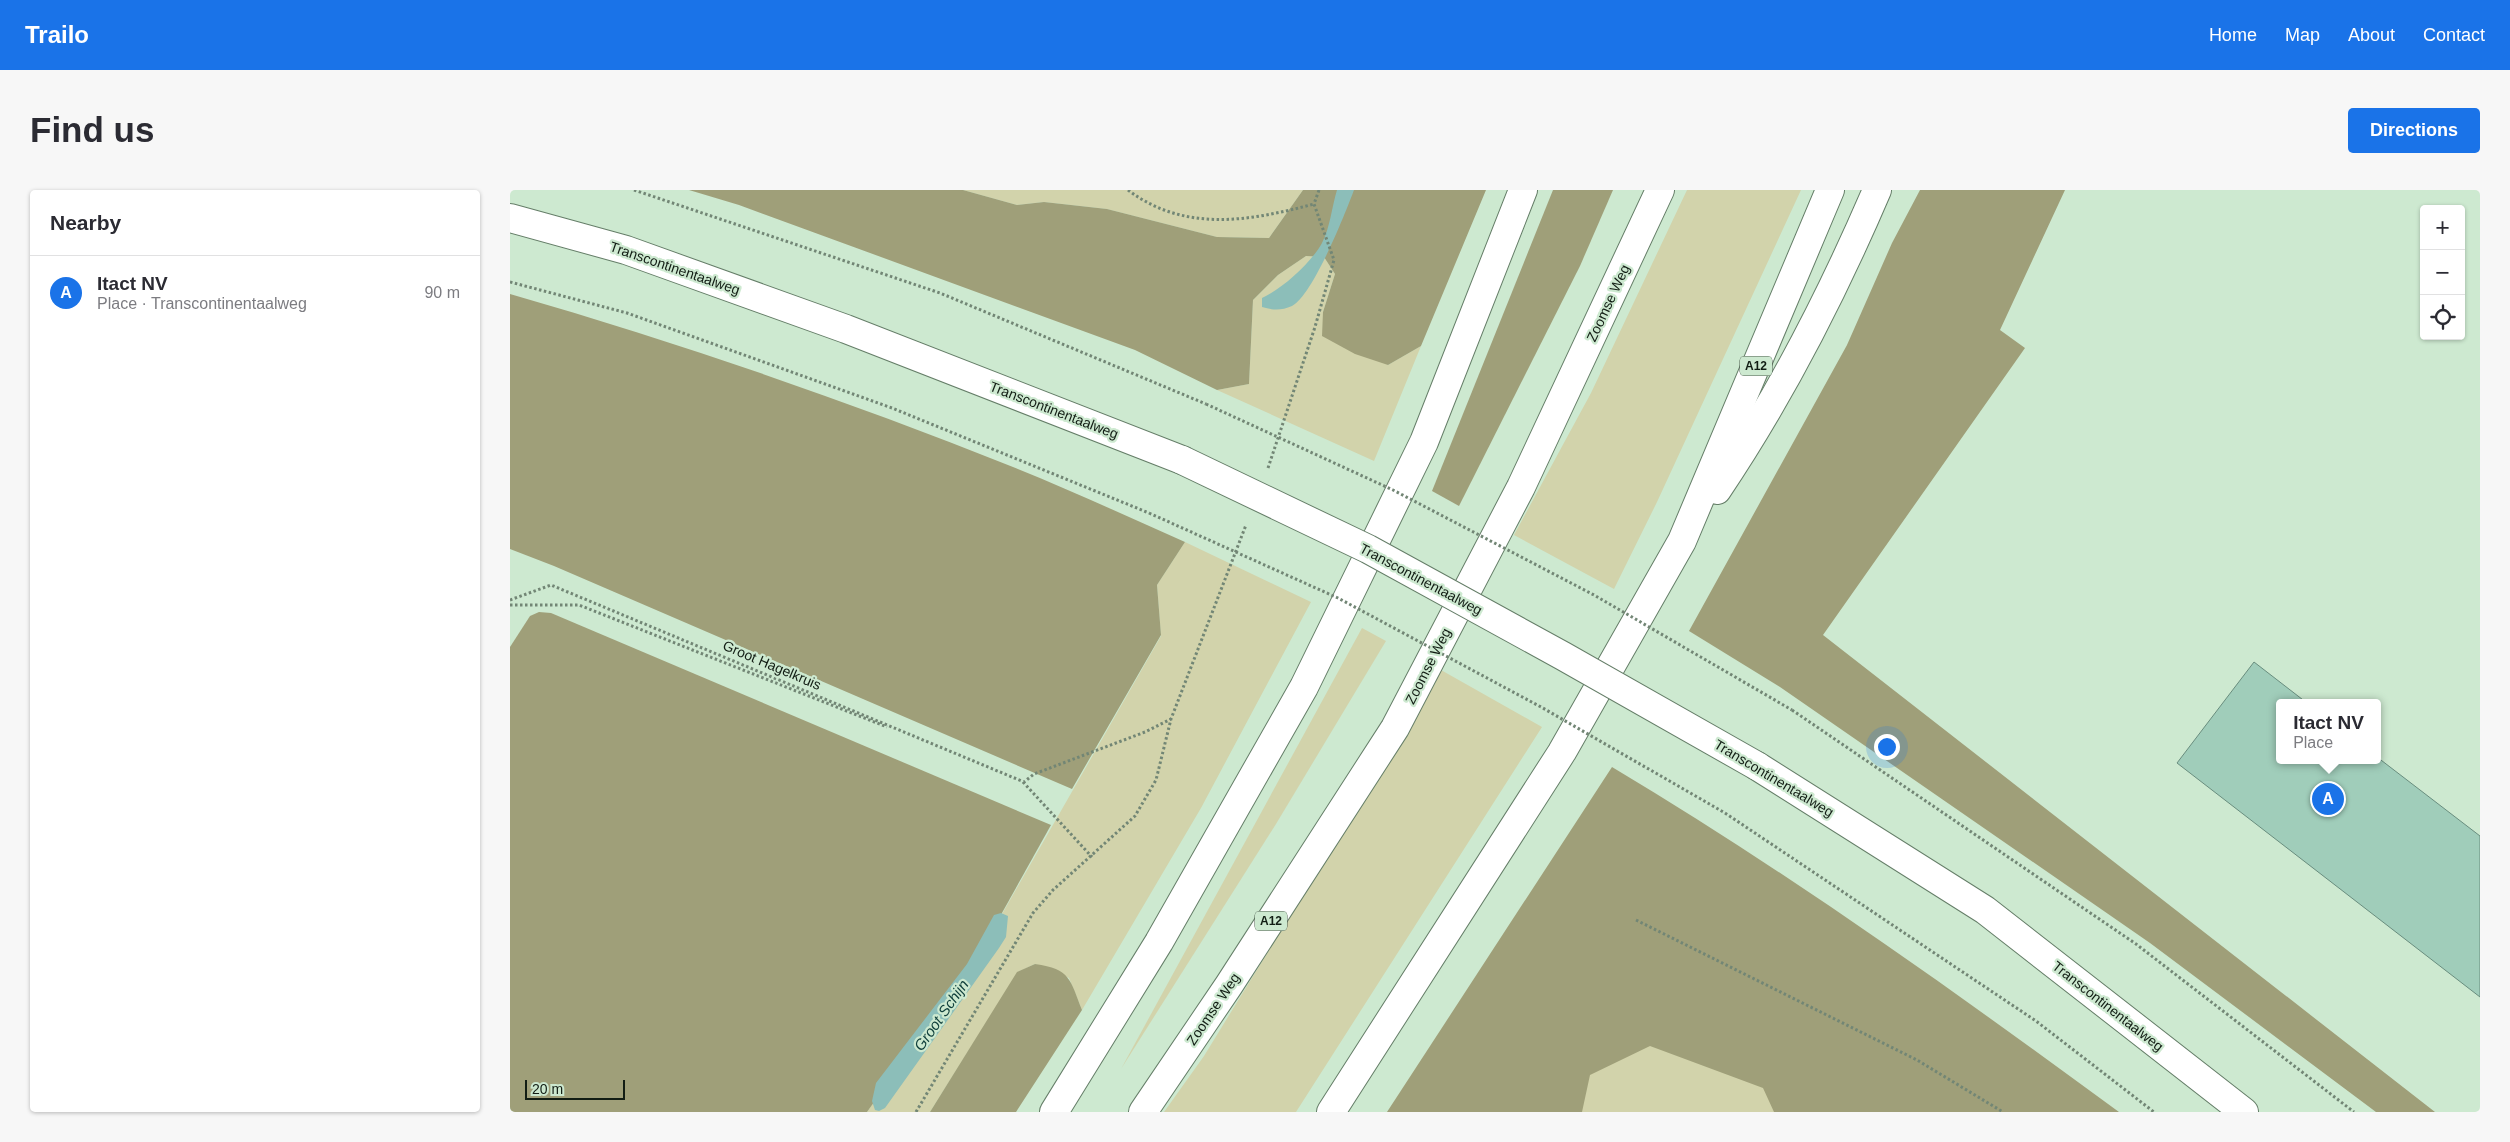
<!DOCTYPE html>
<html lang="en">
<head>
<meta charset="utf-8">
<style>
	:root { --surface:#fff; --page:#f7f7f7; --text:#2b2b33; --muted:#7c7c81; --line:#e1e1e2; --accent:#1a73e8 }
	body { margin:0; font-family:Helvetica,sans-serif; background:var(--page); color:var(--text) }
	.controls { position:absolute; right:15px; top:15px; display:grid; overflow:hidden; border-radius:5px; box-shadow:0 1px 4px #0004 }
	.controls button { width:45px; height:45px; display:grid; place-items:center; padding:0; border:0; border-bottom:1px solid var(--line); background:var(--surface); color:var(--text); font:25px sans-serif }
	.scale { position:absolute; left:15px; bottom:12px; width:100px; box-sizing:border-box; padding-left:5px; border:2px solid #121d14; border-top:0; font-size:14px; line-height:18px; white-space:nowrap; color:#121d14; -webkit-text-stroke:4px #cde9d0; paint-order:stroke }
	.you { position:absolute; left:1376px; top:556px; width:18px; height:18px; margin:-12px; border:4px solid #fff; border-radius:50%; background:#1a73e8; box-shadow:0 0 0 8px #1a73e833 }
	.badge { display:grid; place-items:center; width:32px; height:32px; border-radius:50%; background:var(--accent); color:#fff; font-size:16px; font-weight:700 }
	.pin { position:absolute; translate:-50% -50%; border:2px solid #fff; box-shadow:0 1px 5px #0006 }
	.popup { position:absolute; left:1766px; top:509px; width:105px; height:65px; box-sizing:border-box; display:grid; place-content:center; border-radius:5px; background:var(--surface); filter:drop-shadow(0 1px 4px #0005); font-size:16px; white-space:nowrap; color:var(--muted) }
	.popup b { font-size:19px; color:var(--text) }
	.popup::after { content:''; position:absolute; left:50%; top:100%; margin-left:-10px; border:10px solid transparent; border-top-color:var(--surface) }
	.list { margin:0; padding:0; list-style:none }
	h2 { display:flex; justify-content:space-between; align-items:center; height:65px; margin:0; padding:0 20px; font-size:21px }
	h2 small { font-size:16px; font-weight:400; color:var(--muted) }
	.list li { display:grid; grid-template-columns:32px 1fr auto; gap:15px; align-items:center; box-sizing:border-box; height:75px; padding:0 20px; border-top:1px solid var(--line) }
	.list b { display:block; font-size:19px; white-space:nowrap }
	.list p { margin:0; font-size:16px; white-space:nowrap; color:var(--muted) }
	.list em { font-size:16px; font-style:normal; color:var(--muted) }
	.icon { flex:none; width:28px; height:28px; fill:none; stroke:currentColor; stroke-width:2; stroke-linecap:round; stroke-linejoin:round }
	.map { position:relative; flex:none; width:1970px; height:922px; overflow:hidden; border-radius:5px }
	header { display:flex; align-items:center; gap:30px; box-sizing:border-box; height:70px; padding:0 25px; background:var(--accent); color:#fff }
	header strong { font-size:24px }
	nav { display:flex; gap:28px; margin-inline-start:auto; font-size:18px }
	.intro { display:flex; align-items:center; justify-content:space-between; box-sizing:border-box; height:120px; padding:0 30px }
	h1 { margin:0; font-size:35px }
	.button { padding:12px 22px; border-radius:5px; background:var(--accent); color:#fff; font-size:18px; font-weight:700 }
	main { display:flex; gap:30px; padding:0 30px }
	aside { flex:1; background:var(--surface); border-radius:5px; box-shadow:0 1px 4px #0004 }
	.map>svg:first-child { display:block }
</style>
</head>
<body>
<header>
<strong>Trailo</strong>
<nav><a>Home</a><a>Map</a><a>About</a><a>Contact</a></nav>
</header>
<div class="intro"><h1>Find us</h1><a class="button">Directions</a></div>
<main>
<aside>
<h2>Nearby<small></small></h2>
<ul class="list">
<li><span class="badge">A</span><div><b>Itact NV</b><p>Place · Transcontinentaalweg</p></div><em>90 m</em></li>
</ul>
</aside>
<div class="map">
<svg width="1970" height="922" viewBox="0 0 1970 922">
	<rect width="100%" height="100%" fill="#cde9d0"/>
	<g fill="#d2d3ab">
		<path d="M 453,0 L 793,0 L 759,48 L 707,47 L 597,19 L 534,12 L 507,15 Z"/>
		<path d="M 1177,0 L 1291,0 L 1147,312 L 1104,399 L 1004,345 L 1081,203 Z"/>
		<path d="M 796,66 L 814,67 L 825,84 L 813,122 L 878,175 L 911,156 L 864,271 L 707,200 L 739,194 L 743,110 L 768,85 Z"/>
		<path d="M 675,352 L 801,412 L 691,618 L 572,820 L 559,788 L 525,774 L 508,782 L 420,922 L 357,922 L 468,766 L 651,446 L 647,395 Z"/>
		<path d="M 852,438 L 876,451 L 766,634 L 611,879 Z"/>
		<path d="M 931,480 L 1032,537 L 786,922 L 654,922 L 694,866 Z"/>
		<path d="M 1041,765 L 1455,922 L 938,922 Z"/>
	</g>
	<g fill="#9f9f79">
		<path d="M 179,0 L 453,0 L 507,15 L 534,12 L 597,19 L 707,47 L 759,48 L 793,0 L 976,0 L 911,156 L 878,175 L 845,164 L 812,146 L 813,122 L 825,84 L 814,67 L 796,66 L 768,85 L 743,110 L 739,194 L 707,200 L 625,160 L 229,15 Z"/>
		<path d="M 1043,0 L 1103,0 L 1070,76 L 949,316 L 922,301 Z"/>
		<path d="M 1410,0 L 1555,0 L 1490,140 L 1515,158 L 1313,445 L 1925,922 L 1866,922 L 1640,753 L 1270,497 L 1179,441 L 1337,155 L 1382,53 Z"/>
		<path d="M 0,104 C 170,153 338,211 503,277 C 561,300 618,327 675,352 L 647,395 L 651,445 L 562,599 L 44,376 L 0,359 Z"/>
		<path d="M 29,422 L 41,423 L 541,635 L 468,766 L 357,922 L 0,922 L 0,457 L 20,426 Z"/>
		<path d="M 1102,577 C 1278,682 1444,801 1609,922 L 1264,922 L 1253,898 L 1140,856 L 1080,885 L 1072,922 L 877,922 Z"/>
		<path d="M 525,774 C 561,779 560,790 572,820 L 506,922 L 420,922 L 507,782 Z"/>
	</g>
	<g fill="#8cbeb9">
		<path d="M 827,0 L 844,0 C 835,24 803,105 782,116 C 771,121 762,120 752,117 L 752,108 C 772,99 801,73 812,53 C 820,38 822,16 827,0 Z"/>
		<path d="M 491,723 L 498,726 L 496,747 L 489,758 L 375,918 L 369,921 L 365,920 L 362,911 L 366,893 L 457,774 L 484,725 Z"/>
	</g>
	<path fill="#a0cdba" stroke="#698d7e" d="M 1744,472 L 1797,513 L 1769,513 L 1769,570 L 1867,570 L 1867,567 L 1970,646 L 1970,807 L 1667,573 Z"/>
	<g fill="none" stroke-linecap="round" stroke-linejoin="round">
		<g stroke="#657e68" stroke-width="30">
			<g id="street">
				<path d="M 0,28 L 116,60 L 336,139 L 672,270"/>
				<path d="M 1247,576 L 1475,720 L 1734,922"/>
			</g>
		</g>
		<g stroke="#657e68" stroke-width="30">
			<g id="highway">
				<path d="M 1207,300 C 1271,205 1322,105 1367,0"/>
				<path d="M 544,922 L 649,752 L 794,497 L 914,252 L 1013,0"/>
				<path d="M 633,922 L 719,795 L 885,538 L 1011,297 L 1150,0"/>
				<path d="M 821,922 L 1052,562 L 1172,351 L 1320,0"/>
			</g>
		</g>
		<g stroke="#728675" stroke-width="3" stroke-dasharray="2.5 2.5" stroke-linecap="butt">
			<path d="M 124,0 L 430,103 L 696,214"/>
			<path d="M 618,0 C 675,43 740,31 804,14"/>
			<path d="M 0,92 L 117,123 L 382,218 L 639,323"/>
			<path d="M 758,278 L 805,137 L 824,70 L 804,14 L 809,0"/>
			<path d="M 0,410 L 41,395 L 514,592 L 524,584 L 635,542 L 661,529"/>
			<path d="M 0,415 L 69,415 L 377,537"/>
			<path d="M 1282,520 L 1626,754 L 1844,922"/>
			<path d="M 513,592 L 582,667"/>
			<path d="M 1215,623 L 1526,831 L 1644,922"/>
			<path d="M 1126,730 L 1407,870 L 1493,922"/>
			<path d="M 406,922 L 523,723 L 543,700 L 625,626 L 646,590 L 661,529 L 736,335"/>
		</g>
		<use href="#street" stroke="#fff" stroke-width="28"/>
		<use href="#highway" stroke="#fff" stroke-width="28"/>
		<g stroke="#657e68" stroke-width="30" stroke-linecap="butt">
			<path id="street-bridge" d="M 672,270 L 858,359 L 1053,466 L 1247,576"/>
		</g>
		<g stroke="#728675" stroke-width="3" stroke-dasharray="2.5 2.5" stroke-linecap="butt">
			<path d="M 696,214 L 883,300 L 1084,405 L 1282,520"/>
			<path d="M 639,323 L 828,408 L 1031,517 L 1215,623"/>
		</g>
		<use href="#street-bridge" stroke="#fff" stroke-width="28"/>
	</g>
	<g text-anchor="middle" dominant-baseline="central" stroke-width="4.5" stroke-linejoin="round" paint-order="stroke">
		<g fill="#cde9d0" stroke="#4a5a4c" stroke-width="1">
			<rect x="1230" y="166.5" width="32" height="19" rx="4"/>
			<rect x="745" y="721.5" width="32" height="19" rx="4"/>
		</g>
		<g font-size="12" font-weight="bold" fill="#121d14">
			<text x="1246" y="176">A12</text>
			<text x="761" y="731">A12</text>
		</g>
		<g font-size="14" fill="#121d14" stroke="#cde9d0">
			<text transform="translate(165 78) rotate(19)">Transcontinentaalweg</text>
			<text transform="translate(1098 113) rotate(-65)">Zoomse Weg</text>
			<text transform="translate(544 220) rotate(21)">Transcontinentaalweg</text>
			<text transform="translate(911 389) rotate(28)">Transcontinentaalweg</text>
			<text transform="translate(262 475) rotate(23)">Groot Hagelkruis</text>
			<text transform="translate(918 476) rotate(-63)">Zoomse Weg</text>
			<text transform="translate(1264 588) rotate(31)">Transcontinentaalweg</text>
			<text transform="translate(1598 816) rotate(38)">Transcontinentaalweg</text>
			<text transform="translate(703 819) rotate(-56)">Zoomse Weg</text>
		</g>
		<g font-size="15" font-style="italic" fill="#11403c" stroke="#cde9d0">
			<text transform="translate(431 825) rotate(-55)">Groot Schijn</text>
		</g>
	</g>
</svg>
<div class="controls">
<button>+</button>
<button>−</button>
<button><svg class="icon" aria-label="locate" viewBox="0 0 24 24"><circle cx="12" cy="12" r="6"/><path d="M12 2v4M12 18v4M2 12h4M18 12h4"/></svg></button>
</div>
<div class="scale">20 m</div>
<div class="you"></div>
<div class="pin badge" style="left:1818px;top:609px">A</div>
<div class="popup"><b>Itact NV</b>Place</div>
</div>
</main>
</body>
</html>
